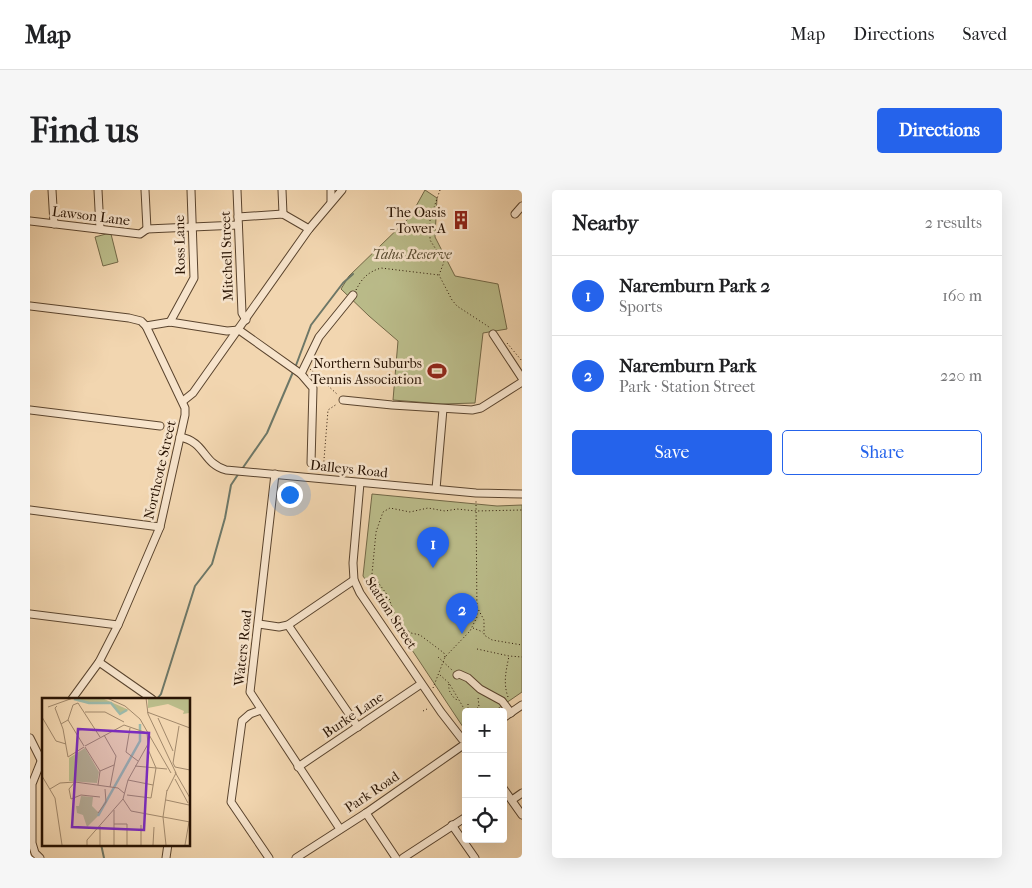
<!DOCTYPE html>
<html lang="en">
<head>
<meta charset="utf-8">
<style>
	:root { --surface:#fff; --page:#f6f6f6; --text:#202124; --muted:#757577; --line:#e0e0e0; --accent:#2563eb }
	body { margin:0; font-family:"IM FELL French Canon",serif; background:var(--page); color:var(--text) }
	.controls { position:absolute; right:15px; bottom:15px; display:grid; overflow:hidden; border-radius:5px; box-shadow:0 5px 20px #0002 }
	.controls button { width:45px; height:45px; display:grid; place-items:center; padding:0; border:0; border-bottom:1px solid var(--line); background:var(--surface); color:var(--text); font:25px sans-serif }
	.you { position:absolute; left:259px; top:304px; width:18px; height:18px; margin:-12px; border:4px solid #fff; border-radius:50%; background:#1a73e8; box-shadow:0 0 0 8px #1a73e833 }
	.badge { display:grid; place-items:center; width:32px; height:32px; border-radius:50%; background:var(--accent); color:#fff; font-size:16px; font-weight:700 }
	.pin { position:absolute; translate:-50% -41px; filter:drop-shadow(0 1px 2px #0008) }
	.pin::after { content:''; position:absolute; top:26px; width:18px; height:15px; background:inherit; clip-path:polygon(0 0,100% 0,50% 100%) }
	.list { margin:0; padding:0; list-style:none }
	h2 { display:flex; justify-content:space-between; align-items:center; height:65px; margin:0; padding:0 20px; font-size:21px }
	h2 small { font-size:16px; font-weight:400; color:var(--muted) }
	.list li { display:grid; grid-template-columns:32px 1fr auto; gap:15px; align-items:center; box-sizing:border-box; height:80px; padding:0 20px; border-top:1px solid var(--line) }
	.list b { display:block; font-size:19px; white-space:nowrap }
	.list p { margin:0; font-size:16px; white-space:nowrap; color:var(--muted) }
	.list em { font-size:16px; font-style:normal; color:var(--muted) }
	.actions { display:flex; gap:10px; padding:15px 20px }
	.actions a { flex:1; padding:11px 0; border:1px solid var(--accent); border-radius:5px; text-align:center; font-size:18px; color:var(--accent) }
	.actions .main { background:var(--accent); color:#fff }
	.icon { flex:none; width:28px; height:28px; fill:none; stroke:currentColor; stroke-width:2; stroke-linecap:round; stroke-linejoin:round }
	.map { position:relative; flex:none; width:492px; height:668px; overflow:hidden; border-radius:5px }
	header { display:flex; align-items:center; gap:30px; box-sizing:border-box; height:70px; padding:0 25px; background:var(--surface); border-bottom:1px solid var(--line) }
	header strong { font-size:24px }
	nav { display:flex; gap:28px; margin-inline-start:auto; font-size:18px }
	.intro { display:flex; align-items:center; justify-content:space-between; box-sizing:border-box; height:120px; padding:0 30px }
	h1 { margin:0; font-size:35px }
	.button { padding:12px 22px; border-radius:5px; background:var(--accent); color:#fff; font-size:18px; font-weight:700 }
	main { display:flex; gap:30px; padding:0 30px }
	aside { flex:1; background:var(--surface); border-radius:5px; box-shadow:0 5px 20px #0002 }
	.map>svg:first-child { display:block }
</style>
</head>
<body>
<header>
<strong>Map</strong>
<nav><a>Map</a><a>Directions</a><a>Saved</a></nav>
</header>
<div class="intro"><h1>Find us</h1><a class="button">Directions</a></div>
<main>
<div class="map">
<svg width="492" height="668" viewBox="0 0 492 668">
	<rect width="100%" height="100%" fill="#f2d6b0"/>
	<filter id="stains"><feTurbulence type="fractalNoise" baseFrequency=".004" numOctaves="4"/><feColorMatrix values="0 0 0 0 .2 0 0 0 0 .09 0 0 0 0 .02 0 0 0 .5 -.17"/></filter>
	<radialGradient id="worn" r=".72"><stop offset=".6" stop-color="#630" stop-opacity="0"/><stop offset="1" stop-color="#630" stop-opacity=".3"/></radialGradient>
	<g fill="#bbbd8b" stroke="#726847">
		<path d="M 395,0 L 407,8 L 405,47 L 425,86 L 468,94 L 477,139 L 453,143 L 445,213 L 412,214 L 363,210 L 368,151 L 339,126 L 311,99 L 319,86 L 380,27 Z"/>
		<path d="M 76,44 L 81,44 L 88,72 L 73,76 L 65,47 Z"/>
		<path d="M 342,304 L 467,316 L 492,315 L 492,502 L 463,522 L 436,522 L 435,540 L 333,386 Z"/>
	</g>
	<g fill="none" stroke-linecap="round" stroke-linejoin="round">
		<g stroke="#6d7767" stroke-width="2">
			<path d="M 265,178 L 281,135 L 313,93 L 323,84"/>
			<path d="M 212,279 L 237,243 L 263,182"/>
			<path d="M 127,509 L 131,504 L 165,396 L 182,374 L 195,328 L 201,295 L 209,283"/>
			<path d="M 71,654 L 74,668"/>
		</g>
		<g stroke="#5a442e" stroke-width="9">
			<g id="minor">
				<path d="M 22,0 L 24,34"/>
				<path d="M 68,0 L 70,39"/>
				<path d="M 115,0 L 117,39"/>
				<path d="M 207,0 L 212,123 L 216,130"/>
				<path d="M 252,0 L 253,24"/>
				<path d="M 301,0 L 301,11"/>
				<path d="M 485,24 L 492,16"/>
				<path d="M 208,27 L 253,24 L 279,39"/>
				<path d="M 0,31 L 110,44 L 117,39"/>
				<path d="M 117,39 L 208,35"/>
				<path d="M 0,116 L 99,128 L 111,131 L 116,136 L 155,218 L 155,225 L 130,337 L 88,435 L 69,472 L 42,509"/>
				<path d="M 140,132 L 164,88 L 161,0"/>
				<path d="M 116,136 L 140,132 L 197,141 L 209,140 L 271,184"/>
				<path d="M 463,144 L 492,188"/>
				<path d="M 313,210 L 362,215 L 442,220 L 451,218 L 492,192"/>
				<path d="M 153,211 L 163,203 L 279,39 L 312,0"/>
				<path d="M 0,220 L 130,236"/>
				<path d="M 150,247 C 176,252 172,273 196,280 L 446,303 L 492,304"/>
				<path d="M 281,273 L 283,198 L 271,184 L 289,147 L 323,105"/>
				<path d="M 245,284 L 220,502 L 310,639"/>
				<path d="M 330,293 L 323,373 L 324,390 L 330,403 L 411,522 L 432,549"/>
				<path d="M 406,299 L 413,219"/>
				<path d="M 0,320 L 130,337"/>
				<path d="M 0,424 L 88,435"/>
				<path d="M 229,434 L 249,437 L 258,435 L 324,390"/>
				<path d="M 258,435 L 328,537"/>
				<path d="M 69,472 L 122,509"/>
				<path d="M 427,485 L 429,484 L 438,488 L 450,499 L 472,511 L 481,523"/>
				<path d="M 231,520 L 220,524 L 212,531 L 201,612 L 239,668"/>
				<path d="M 473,528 L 492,515"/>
				<path d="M 0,548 L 11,570"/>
				<path d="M 268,577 L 391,494"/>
				<path d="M 473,598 L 492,625"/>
				<path d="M 482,610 L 492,603"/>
				<path d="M 336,623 L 366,668"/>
				<path d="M 422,635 L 445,668"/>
				<path d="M 10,668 L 5,663 L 2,653 L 2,594 L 14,564"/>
				<path d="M 136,668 L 138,654"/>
				<path d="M 266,668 L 336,623 L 432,556"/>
				<path d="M 373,668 L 436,627"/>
			</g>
		</g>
		<g stroke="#281303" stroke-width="1" stroke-dasharray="1 2.5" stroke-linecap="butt">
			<path d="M 410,0 L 400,29 L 400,50 L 414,72 L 409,85 L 422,110 L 427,116 L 459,137"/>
			<path d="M 326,100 C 332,88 338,82 351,78 L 409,85"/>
			<path d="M 477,153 L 492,171"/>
			<path d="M 280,179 L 308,205"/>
			<path d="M 136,237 L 144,238"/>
			<path d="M 293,282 L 298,220 L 307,214"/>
			<path d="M 447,417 L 454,430 L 454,445 L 462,450 L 492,455"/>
			<path d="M 443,438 L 453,442"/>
			<path d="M 447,459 L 479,466 L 492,467"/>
			<path d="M 408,467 L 422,480"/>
			<path d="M 415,467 L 414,463 L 390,445 L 381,443 L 371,435 L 367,430 L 358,406 L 342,384 L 346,342 L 353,322 L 360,318 L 380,322 L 398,318 L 415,321 L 427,319 L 446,321 L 492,320"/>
			<path d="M 410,485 L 419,493 L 436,522"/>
			<path d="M 419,494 C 418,501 421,504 425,509 L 428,510"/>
			<path d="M 403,498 L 415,467 L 440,441 L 447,427 L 446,311"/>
			<path d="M 478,507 C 473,493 476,481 479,466"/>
			<path d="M 393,521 L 397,519"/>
			<path d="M 438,522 L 438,513"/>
			<path d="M 441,522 L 449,517 L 448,507"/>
			<path d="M 434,541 L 436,535"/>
		</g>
		<use href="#minor" stroke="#f7e4cc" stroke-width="7"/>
	</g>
	<defs>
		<g id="building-bare" transform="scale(1.5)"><path d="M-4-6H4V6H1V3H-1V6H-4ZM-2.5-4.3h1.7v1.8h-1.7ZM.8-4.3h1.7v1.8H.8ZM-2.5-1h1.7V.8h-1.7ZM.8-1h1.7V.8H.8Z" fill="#8f2418" stroke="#f7e4cc" stroke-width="2.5" paint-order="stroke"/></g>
		<g id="stadium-bare" transform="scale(1.5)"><path d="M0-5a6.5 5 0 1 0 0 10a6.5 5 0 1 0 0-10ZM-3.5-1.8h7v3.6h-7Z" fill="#8f2418" stroke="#f7e4cc" stroke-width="2.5" paint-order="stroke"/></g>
	</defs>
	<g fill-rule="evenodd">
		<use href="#building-bare" x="431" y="30"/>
		<use href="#stadium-bare" x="407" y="181"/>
	</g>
	<g text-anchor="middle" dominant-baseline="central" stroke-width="5" stroke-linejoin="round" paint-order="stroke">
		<g font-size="14" fill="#281303" stroke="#f7e4cc" text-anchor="end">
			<text x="416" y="22">The Oasis<tspan x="416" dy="16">- Tower A</tspan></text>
			<text x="392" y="173">Northern Suburbs<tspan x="392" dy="16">Tennis Association</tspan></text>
		</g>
		<g font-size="14" fill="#281303" stroke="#f7e4cc">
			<text transform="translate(61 26) rotate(7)">Lawson Lane</text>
			<text transform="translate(150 55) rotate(-91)">Ross Lane</text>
			<text transform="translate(197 66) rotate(-92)">Mitchell Street</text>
			<text transform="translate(319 279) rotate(6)">Dalleys Road</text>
			<text transform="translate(130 280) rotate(-77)">Northcote Street</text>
			<text transform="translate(361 423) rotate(57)">Station Street</text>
			<text transform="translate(213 458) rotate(-84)">Waters Road</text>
			<text transform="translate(323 525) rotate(-34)">Burke Lane</text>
			<text transform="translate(342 602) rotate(-34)">Park Road</text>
		</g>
		<g font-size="14" font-style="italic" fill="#5b4e33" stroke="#f7e4cc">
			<text x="382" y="64">Talus Reserve</text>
		</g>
	</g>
	<g transform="translate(12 508)">
		<rect width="148" height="148" fill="#f2d6b0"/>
		<path d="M 106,0 L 147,0 L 147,15 L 141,16 L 142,13 L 126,6 L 106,10 ZM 37,1 L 62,1 L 87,12 L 78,15 L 69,4 L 46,5 ZM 43,50 L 57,74 L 55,85 L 27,83 L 27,60 ZM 39,98 L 51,99 L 50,108 L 58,116 L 45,129 L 41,117 L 35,115 L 34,108 L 37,108 Z" fill="#bbbd8b"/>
		<path fill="none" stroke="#9bb9aa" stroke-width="2.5" d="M 32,1 L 47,5 L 69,5 L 78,16 L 85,12M 56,118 L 98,43 L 98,26"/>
		<path fill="none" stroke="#a1886b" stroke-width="1" d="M 65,0 L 83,8 L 98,21 L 129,75M 104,0 L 106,16 L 134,75 L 125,93M 15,8 L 13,10 L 21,31 L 26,59 L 42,49M 6,9 L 31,0M 43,14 L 63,14 L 82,24M 105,14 L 148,30M 0,19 L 14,43 L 24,46M 116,20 L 131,53M 26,22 L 42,48M 19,26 L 26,22 L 31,7 L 36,5 L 58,39M 137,28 L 131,65 L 133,69 L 148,72M 88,30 L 84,54 L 96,63M 62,37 L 74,58 L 68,89M 43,48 L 82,27M 43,49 L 58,73 L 56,87M 93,68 L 125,71M 58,73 L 72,67M 133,74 L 148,100M 0,78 L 13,100 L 20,147M 133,81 L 146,105M 86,82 L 111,87M 33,84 L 27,91 L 29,101 L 39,97 L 58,99M 8,91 L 18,85 L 33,84 L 76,90 L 82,95M 85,97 L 109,100 L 114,70 L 105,49M 81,101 L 89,113 L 148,124M 124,102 L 147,107M 72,112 L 72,147M 56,115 L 64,104 L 63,91M 72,126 L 85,126 L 85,147M 45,147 L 45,142 L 81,101 L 86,82 L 106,46 L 105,35 L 82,27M 58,147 L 58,128M 99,147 L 99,127M 111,147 L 112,129M 124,147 L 121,119 L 125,92M 143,147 L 147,124"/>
		<path fill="#7b2cbf" fill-opacity="0.15" stroke="#7b2cbf" stroke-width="2.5" d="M 36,31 L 107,35 L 102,132 L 30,129 Z"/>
		<rect width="148" height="148" fill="none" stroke="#281303" stroke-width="2.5"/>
	</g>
	<rect width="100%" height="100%" filter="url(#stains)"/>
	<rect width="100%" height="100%" fill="url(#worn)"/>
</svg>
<div class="controls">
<button>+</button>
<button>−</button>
<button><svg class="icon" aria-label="locate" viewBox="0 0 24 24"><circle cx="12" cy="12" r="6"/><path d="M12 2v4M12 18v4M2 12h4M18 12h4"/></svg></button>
</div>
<div class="you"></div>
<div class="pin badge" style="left:403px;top:378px">1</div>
<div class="pin badge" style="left:432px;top:444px">2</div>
</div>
<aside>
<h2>Nearby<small>2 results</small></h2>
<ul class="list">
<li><span class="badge">1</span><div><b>Naremburn Park 2</b><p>Sports</p></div><em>160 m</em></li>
<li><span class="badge">2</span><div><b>Naremburn Park</b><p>Park · Station Street</p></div><em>220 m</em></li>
</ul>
<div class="actions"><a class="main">Save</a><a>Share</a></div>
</aside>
</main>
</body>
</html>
